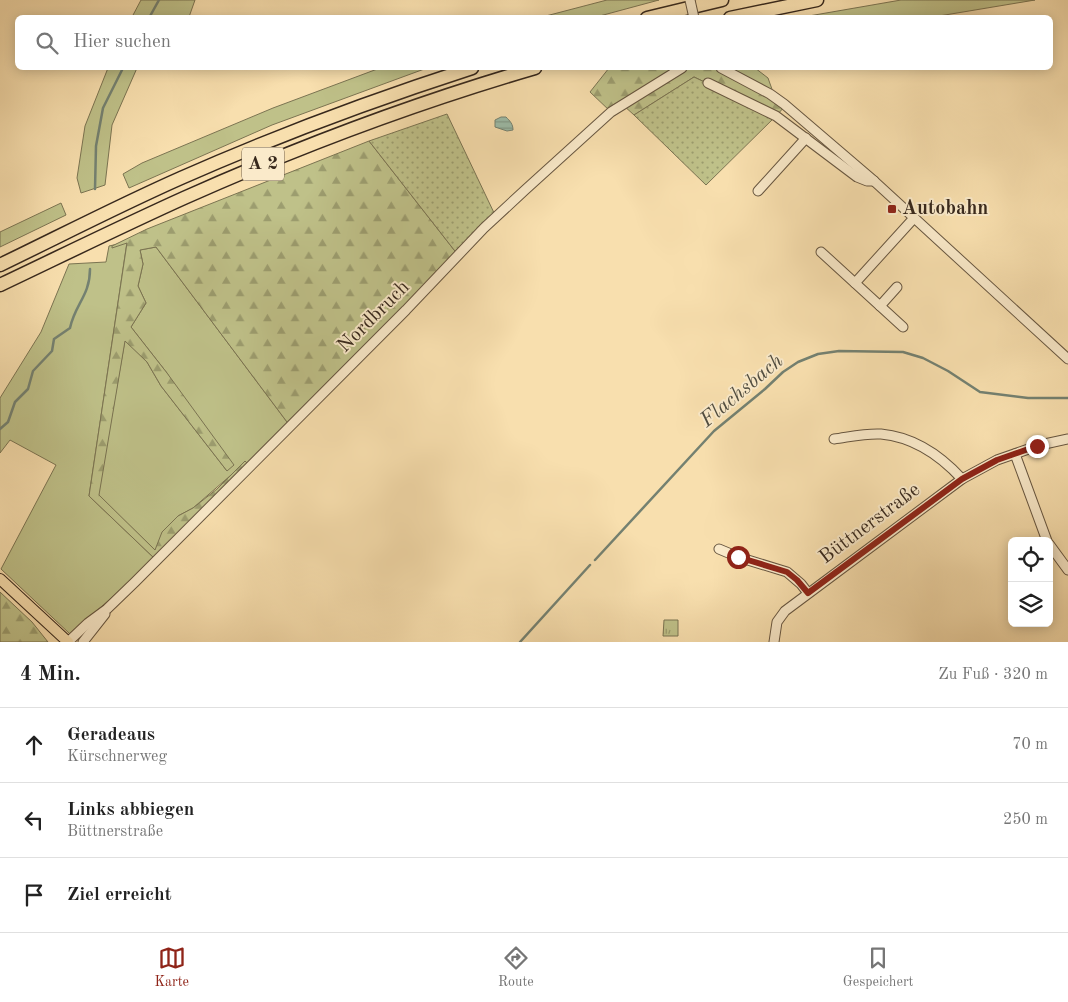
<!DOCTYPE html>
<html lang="de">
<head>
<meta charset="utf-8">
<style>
	:root { --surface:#fff; --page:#f2f2f2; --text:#222; --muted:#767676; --line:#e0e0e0; --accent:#8f2418 }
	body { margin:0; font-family:"Old Standard TT",serif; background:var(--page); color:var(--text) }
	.controls { position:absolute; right:15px; bottom:15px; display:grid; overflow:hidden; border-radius:8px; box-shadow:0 2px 12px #0003 }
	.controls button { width:45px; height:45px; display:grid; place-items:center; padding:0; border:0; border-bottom:1px solid var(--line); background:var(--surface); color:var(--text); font:25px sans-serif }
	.stop { position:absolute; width:15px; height:15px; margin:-11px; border:4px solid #8f2418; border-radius:50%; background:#fff }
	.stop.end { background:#8f2418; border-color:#fff; box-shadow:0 1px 5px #0008 }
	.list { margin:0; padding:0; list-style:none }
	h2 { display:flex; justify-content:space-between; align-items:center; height:65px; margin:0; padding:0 20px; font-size:21px }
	h2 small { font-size:16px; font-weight:400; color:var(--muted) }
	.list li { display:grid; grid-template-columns:32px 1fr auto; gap:15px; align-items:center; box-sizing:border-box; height:75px; padding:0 20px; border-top:1px solid var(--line) }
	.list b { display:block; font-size:19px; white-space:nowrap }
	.list p { margin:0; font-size:16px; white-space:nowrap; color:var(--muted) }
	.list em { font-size:16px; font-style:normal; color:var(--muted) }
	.icon { flex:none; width:28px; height:28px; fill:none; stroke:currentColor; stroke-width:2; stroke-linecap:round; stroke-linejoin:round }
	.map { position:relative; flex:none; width:1068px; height:642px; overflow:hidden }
	.search { position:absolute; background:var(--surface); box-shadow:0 2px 12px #0003; left:15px; right:15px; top:15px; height:55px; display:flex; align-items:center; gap:12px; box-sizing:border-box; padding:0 18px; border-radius:8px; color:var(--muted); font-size:19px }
	.sheet { height:290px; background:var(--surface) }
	nav { display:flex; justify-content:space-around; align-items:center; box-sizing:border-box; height:70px; border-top:1px solid var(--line); background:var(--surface); font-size:14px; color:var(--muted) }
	nav a { display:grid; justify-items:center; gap:2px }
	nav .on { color:var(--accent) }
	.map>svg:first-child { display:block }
</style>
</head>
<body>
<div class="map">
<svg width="1068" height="642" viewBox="0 0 1068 642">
	<defs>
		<pattern id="forest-firs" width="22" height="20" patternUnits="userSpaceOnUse" patternTransform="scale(1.25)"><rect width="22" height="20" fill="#bfc189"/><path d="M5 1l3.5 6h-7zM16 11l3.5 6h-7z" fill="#9c9d6f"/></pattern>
		<pattern id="park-tufts" width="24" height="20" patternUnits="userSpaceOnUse" patternTransform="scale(1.25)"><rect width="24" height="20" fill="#bfc189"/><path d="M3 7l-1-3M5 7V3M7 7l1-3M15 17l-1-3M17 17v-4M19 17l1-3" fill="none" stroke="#9c9d6f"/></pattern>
		<pattern id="garden-dots" width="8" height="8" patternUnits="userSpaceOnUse" patternTransform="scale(1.25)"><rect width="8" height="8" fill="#bfc189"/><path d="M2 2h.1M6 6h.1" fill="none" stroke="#9c9d6f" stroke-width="1.8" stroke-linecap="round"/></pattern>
		<pattern id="water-rules" width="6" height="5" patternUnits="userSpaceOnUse" patternTransform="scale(1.25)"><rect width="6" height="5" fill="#9dbdaa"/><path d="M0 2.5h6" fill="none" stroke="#819a8a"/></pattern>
	</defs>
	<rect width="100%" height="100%" fill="#f8dfae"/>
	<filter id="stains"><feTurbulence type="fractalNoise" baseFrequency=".004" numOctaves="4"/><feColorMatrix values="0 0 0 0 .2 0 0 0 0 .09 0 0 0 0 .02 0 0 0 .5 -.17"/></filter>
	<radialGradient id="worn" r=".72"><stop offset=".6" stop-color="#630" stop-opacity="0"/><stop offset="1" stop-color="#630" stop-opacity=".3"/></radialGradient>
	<g fill="#bfc189" stroke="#7b7452">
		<path d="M 141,0 L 195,0 L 189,17 L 132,17 Z"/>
		<path d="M 607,0 L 659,0 L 596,17 L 542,17 Z"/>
		<path d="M 901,0 L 1035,0 L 933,17 L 876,16 L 803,17 Z"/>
		<path d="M 108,68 L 137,68 L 112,125 L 105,185 L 81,193 L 77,178 L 85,126 Z"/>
		<path d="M 380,68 L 427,68 L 272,125 L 129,188 L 123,174 L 142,163 L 273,108 Z"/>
		<path d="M 730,68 L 755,68 L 768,78 L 773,92 Z"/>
		<path d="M 61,203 L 66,215 L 0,247 L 0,232 Z"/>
		<path d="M 127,242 L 89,496 L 154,558 L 132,580 L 70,634 L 1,569 L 56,465 L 10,440 L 0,453 L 0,398 L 41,332 L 69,264 L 106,262 L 109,246 Z"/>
		<path d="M 156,247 L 290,426 L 250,466 L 246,462 L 193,508 L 178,516 L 155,550 L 98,495 L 125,340 L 147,362 L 161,386 L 227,471 L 167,373 L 131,327 L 146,303 L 138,286 L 143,264 L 140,250 Z"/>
	</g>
	<g fill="url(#forest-firs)" stroke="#7b7452">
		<path d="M 609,68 L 721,68 L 786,105 L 776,116 L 694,77 L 634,115 L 623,105 L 611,112 L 590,92 Z"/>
		<path d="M 369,141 L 458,255 L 290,426 L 156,247 L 140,250 L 143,264 L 138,286 L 146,303 L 131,327 L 167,373 L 234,465 L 227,471 L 161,386 L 147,362 L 125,341 L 99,495 L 155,550 L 162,532 L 178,516 L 193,508 L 217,489 L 245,461 L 250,466 L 154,558 L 89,496 L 127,243 L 112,248 L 112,246 L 147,229 Z"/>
		<path d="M 0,592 L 32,622 L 48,642 L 0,642 Z"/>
	</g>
	<path fill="url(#park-tufts)" stroke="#7b7452" d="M 664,620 L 678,620 L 678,636 L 663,636 Z"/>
	<g fill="url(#garden-dots)" stroke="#7b7452">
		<path d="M 694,77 L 776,116 L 706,185 L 634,115 Z"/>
		<path d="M 447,114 L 496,217 L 458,255 L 369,141 Z"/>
	</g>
	<path fill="url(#water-rules)" stroke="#748171" d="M 501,117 L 506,117 C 510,121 513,124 513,130 L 507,131 L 495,127 L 495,120 Z"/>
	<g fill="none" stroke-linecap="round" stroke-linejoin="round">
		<g stroke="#748171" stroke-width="2.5">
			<path d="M 149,18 L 159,0"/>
			<path d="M 95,189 L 96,146 L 103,108 L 123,68"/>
			<path d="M 0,429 L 8,422 L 15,402 L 28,389 L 33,371 L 52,351 L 54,339 L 70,328 C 75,304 90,296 90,269"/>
			<path d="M 595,560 L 714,431 L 765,389 L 783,372 L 798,362 L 818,354 L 839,351 L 903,352 L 923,358 L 948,371 L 980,392 L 1028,398 L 1068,398"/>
			<path d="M 520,642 L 590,565"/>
		</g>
		<g stroke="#675640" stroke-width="11">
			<g id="minor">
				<path d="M 721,68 L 770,94 L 784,104 L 874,181 L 1068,359"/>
				<path d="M 708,83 L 776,116 L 857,177 L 867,181 L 874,181"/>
				<path d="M 758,191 L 806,138"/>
				<path d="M 821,252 L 903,327"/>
				<path d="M 855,283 L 914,218"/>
				<path d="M 880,306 L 897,287"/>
				<path d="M 834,439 C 849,437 866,433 881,434 C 913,437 941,456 962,479"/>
				<path d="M 1015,454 L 1047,541"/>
				<path d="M 1049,544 L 1068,570"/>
				<path d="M 719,549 L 738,557 L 787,572 L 801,584 L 808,593"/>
				<path d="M 68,642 L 88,623 L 107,609 L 135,582 L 406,310 L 484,228 L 525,190 L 611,112 L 682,68"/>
				<path d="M 83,642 L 105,614"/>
				<path d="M 774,642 L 777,622 L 785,611 L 962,479 L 997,460 L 1040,445 L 1068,439"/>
			</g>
		</g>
		<g stroke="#37281c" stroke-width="12">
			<path id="major" d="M 0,579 L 68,642"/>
		</g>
		<g stroke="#37281c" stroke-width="15">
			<g id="highway">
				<path d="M 647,18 L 722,0"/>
				<path d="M 730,18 L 817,0"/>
				<path d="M 0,265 C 60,236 120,205 181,178 C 276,136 373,100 472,68"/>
				<path d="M 0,285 C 61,256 122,226 184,198 C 298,147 415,103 535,68"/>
			</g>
		</g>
		<use href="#minor" stroke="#faeaca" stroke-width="9"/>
		<use href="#major" stroke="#f8dfae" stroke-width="10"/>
		<use href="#highway" stroke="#f8dfae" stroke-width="12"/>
		<g stroke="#675640" stroke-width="11" stroke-linecap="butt">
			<path id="minor-bridge" d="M 690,0 L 694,18"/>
		</g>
		<use href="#minor-bridge" stroke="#faeaca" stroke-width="9"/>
	</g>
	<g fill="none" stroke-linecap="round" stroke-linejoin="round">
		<path stroke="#8f2418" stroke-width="6" d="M 738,557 L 787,572 L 797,580 L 808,593 L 962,479 L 997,460 L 1037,446"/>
	</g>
	<rect fill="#8f2418" stroke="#faeaca" stroke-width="2" x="887" y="204" width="10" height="10" rx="2.5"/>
	<g text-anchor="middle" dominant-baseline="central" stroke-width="4" stroke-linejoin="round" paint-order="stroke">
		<rect fill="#faeaca" stroke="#726250" stroke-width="1" x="242" y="147.5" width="42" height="33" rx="4"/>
		<g font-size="19" font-weight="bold" fill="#37281c">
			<text x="263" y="164">A 2</text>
		</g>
		<g font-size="20" font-weight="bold" fill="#37281c" stroke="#faeaca" text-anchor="start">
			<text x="902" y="209">Autobahn</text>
		</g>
		<g font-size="20" fill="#37281c" stroke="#faeaca">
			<text transform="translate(374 317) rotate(-45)">Nordbruch</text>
			<text transform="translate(870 524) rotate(-37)">Büttnerstraße</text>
		</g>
		<g font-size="21" font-style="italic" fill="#504d40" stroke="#faeaca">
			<text transform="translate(742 391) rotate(-40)">Flachsbach</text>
		</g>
	</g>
	<rect width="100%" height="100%" filter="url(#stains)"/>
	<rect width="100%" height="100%" fill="url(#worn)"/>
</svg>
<div class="controls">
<button><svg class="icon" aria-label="locate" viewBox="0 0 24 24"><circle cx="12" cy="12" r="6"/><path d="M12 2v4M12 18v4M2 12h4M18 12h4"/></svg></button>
<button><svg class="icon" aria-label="layers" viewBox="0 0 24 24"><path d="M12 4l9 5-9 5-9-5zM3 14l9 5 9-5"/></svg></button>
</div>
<div class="stop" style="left:738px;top:557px"></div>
<div class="stop end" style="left:1037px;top:446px"></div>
<div class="search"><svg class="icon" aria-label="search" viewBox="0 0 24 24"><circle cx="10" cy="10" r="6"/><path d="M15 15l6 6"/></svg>Hier suchen</div>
</div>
<section class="sheet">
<h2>4 Min.<small>Zu Fuß · 320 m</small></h2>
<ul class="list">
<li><svg class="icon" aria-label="ahead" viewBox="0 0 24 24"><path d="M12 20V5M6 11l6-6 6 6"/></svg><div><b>Geradeaus</b><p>Kürschnerweg</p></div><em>70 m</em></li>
<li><svg class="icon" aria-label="left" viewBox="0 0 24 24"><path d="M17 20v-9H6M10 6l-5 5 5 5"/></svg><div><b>Links abbiegen</b><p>Büttnerstraße</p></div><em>250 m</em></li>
<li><svg class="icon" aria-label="arrive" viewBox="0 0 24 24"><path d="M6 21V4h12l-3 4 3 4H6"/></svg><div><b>Ziel erreicht</b></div></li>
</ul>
</section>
<nav>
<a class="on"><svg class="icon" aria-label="map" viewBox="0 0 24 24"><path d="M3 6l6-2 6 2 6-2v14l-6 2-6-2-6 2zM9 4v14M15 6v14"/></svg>Karte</a>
<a><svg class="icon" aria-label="directions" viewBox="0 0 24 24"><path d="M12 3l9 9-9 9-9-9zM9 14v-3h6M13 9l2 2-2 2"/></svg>Route</a>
<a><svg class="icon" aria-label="saved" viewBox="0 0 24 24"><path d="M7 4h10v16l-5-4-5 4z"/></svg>Gespeichert</a>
</nav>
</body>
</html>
